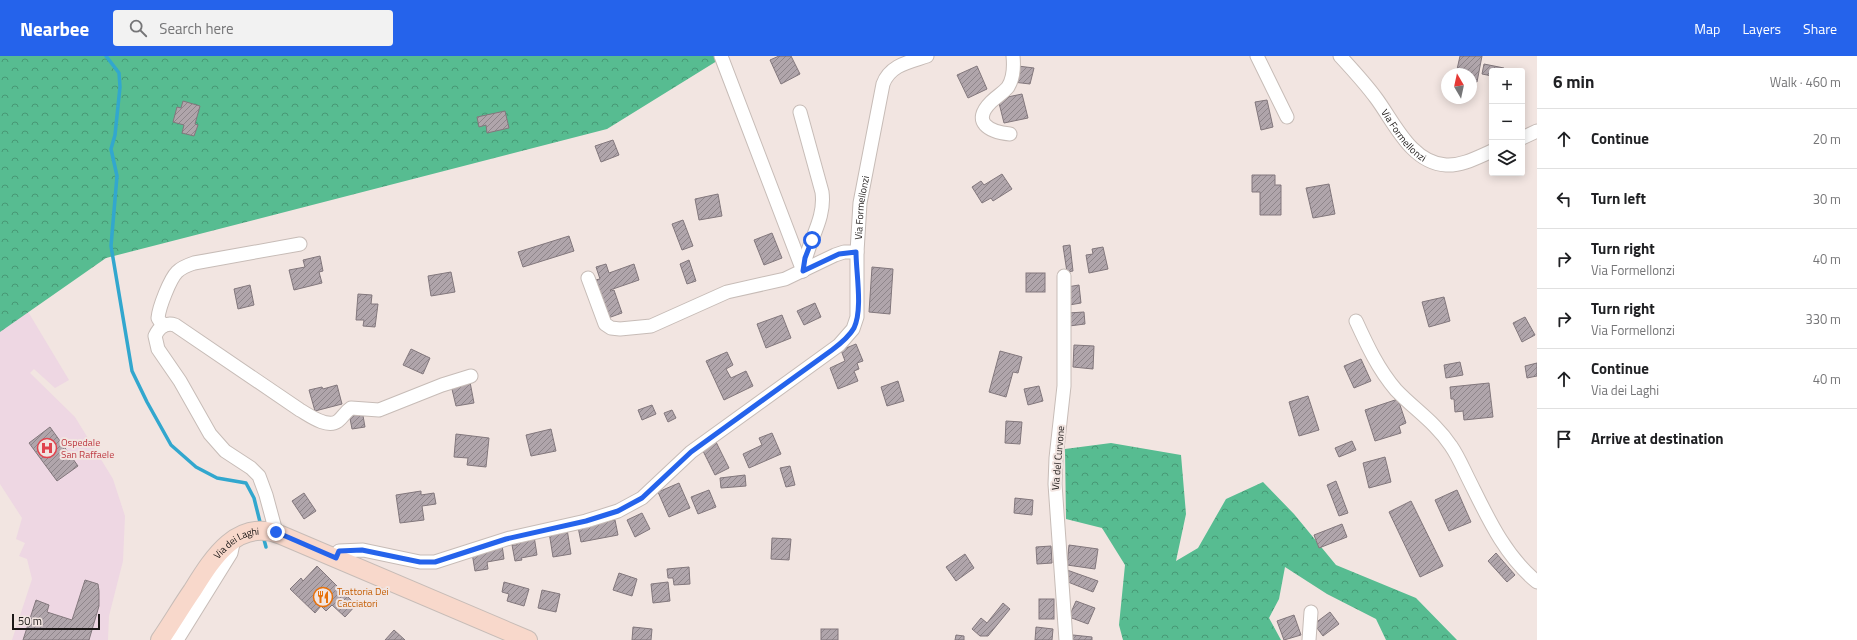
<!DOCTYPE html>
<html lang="en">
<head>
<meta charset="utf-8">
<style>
	:root { --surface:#fff; --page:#f2f2f2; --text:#202124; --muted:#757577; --line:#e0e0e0; --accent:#2563eb }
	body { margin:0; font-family:"Titillium Web",sans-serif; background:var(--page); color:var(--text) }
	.controls { position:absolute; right:12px; top:12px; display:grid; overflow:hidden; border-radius:4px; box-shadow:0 2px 10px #0003 }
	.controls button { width:36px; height:36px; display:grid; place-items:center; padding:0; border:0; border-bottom:1px solid var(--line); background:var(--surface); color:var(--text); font:20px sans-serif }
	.compass { position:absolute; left:1441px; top:12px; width:36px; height:36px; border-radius:50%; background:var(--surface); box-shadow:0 2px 10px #0003; rotate:351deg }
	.scale { position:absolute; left:12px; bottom:10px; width:88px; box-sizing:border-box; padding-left:4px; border:2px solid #1c1817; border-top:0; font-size:11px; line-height:14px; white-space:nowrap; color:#1c1817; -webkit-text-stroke:3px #f2e5e1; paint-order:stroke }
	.stop { position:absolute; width:12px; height:12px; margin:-9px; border:3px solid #2563eb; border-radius:50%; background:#fff }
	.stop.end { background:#2563eb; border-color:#fff; box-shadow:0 1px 4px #0008 }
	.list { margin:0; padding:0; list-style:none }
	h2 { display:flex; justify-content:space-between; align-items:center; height:52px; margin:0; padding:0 16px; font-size:17px }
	h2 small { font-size:13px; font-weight:400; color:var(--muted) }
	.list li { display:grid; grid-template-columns:26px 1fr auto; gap:12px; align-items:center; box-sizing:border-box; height:60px; padding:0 16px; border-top:1px solid var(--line) }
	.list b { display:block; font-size:15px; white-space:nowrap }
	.list p { margin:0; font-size:13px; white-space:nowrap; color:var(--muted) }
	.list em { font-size:13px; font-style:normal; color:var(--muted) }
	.icon { flex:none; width:22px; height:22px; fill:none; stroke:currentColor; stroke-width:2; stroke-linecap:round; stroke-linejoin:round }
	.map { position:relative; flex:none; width:1537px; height:584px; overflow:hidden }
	header { display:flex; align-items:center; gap:24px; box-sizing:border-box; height:56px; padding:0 20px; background:var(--accent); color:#fff }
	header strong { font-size:19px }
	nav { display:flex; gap:22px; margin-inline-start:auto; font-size:14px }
	.search { width:280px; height:36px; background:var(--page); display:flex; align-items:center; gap:10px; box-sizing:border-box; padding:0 14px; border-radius:4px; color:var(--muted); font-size:15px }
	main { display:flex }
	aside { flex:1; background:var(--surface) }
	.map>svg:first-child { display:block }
</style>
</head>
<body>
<header>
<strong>Nearbee</strong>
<div class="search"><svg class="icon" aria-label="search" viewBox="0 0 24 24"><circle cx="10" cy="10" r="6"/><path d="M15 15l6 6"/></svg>Search here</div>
<nav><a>Map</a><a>Layers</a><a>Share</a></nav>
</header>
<main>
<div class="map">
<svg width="1537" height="584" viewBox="0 0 1537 584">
	<defs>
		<pattern id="forest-crowns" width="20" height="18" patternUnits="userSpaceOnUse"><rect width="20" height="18" fill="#57bc91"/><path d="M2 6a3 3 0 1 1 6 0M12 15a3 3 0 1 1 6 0" fill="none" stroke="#479875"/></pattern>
		<pattern id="building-hatch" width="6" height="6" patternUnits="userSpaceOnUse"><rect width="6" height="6" fill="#b0a5ab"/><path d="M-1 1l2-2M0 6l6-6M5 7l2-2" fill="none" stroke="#8e858a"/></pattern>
	</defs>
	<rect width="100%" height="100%" fill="#f2e5e1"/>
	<path fill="#eed7e3" d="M 0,218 L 27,254 L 69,324 L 55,332 L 34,313 L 30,317 L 75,361 L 113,423 L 125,460 L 123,505 L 109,560 L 108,584 L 12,584 L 32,523 L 27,503 L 19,500 L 25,487 L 16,483 L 22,462 L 0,428 Z"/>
	<g fill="url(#forest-crowns)">
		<path d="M 0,0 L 725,0 L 607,73 L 106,202 L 0,276 Z"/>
		<path d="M 1111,387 L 1181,399 L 1186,458 L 1176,505 L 1198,492 L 1226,443 L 1263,426 L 1294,458 L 1336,509 L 1416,542 L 1457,584 L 1386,584 L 1376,563 L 1327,538 L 1285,511 L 1279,543 L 1269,562 L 1281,584 L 1123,584 L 1119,569 L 1125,509 L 1102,472 L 1066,463 L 1065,393 Z"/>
	</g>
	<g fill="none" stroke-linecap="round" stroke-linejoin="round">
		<g stroke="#32a7ce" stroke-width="3.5">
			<path d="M 106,0 L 119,17 L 120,31 L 115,79 L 111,93 L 117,120 L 111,190 L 132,315 L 147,346 L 171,389 L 196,411 L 217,422 L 246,427 L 254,442 L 261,470"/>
			<path d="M 263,480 L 266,491"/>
		</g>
	</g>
	<g fill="url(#building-hatch)" stroke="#82777c">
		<path d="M 779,0 L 791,0 L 800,18 L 781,28 L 770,4 Z"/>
		<path d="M 1460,0 L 1482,0 L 1477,26 L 1471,25 L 1471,18 L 1456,18 Z"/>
		<path d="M 1484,8 L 1504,12 L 1504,15 L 1492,15 L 1492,20 L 1482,18 Z"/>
		<path d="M 977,10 L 987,33 L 968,42 L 957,19 Z"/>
		<path d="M 1018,10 L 1034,12 L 1030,28 L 1013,26 Z"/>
		<path d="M 1022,38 L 1028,62 L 1004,67 L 998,43 Z"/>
		<path d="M 1267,44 L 1273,71 L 1261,74 L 1255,46 Z"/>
		<path d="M 183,45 L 200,50 L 195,68 L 198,69 L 194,80 L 182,77 L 184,69 L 173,66 L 177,51 L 181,52 Z"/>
		<path d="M 505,55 L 509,72 L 487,77 L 486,69 L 479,71 L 477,61 Z"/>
		<path d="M 613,84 L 619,99 L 601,106 L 595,90 Z"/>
		<path d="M 1002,118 L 1012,133 L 993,145 L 991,142 L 982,147 L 972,131 L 981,125 L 984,129 Z"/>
		<path d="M 1252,119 L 1275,119 L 1275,129 L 1281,129 L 1281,159 L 1260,159 L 1260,136 L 1252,136 Z"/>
		<path d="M 1329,128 L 1335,158 L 1313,162 L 1306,132 Z"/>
		<path d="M 718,138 L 722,160 L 699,164 L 695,143 Z"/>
		<path d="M 683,164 L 693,190 L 682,194 L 672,168 Z"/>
		<path d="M 772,177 L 782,202 L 764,209 L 754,184 Z"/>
		<path d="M 569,180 L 574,195 L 523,211 L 518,196 Z"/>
		<path d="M 1070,189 L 1073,215 L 1067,216 L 1063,190 Z"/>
		<path d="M 1103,191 L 1108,213 L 1089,217 L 1086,199 L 1093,198 L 1092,193 Z"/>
		<path d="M 320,200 L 323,215 L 319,216 L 322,227 L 294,234 L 289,214 L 305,211 L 303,204 Z"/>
		<path d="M 689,204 L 696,225 L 687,228 L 680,208 Z"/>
		<path d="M 606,208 L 609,217 L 634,208 L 639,224 L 610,234 L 611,235 L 614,234 L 622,257 L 608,262 L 595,224 L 600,223 L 596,211 Z"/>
		<path d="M 872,211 L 893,213 L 890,258 L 869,256 Z"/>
		<path d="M 451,216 L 455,236 L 431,240 L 428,220 Z"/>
		<rect x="1026" y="217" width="19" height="19"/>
		<path d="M 250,229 L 254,249 L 238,253 L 234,233 Z"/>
		<path d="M 1079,229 L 1081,247 L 1069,249 L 1067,231 Z"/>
		<path d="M 358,238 L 372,239 L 371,248 L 378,248 L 375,271 L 363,270 L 364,264 L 356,264 Z"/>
		<path d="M 1444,241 L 1450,265 L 1429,271 L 1422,246 Z"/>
		<path d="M 815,247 L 821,261 L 804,269 L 797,255 Z"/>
		<path d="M 1084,256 L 1085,268 L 1069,270 L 1068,257 Z"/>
		<path d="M 782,259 L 791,282 L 766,292 L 757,268 Z"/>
		<path d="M 1525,261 L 1535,279 L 1522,286 L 1513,267 Z"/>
		<path d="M 856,288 L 863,305 L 857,307 L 859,313 L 854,315 L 858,325 L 838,333 L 830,312 L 845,305 L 841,294 Z"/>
		<path d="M 1074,289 L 1094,290 L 1093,313 L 1073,311 Z"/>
		<path d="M 411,293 L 430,302 L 423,318 L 403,309 Z"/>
		<path d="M 1000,295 L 1022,301 L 1018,317 L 1013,316 L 1006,341 L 989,336 Z"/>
		<path d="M 727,296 L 733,309 L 726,313 L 731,322 L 746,315 L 753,330 L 724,344 L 706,305 Z"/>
		<path d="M 1361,303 L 1371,325 L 1354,332 L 1344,310 Z"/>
		<path d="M 1460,306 L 1463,319 L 1446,322 L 1444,309 Z"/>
		<path d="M 1537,307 L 1537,320 L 1527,322 L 1525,310 Z"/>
		<path d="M 898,325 L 904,345 L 887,350 L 881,331 Z"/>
		<path d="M 470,326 L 474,347 L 456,350 L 451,329 Z"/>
		<path d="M 1489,327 L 1493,361 L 1464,364 L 1463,355 L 1455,356 L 1454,343 L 1451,343 L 1450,331 Z"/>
		<path d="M 337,329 L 342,348 L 315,355 L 309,334 L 322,331 L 323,333 Z"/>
		<path d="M 1039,330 L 1043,345 L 1028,349 L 1024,333 Z"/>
		<path d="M 1308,340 L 1319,374 L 1299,380 L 1289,346 Z"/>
		<path d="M 1398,343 L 1406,367 L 1399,370 L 1401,377 L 1375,385 L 1365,354 Z"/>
		<path d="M 652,349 L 656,358 L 642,364 L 638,354 Z"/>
		<path d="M 362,354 L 365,371 L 352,373 L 349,357 Z"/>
		<path d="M 672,354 L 676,362 L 668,366 L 664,357 Z"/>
		<path d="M 1006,365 L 1022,366 L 1020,388 L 1005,387 Z"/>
		<path d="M 50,371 L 78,410 L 57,425 L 29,387 Z"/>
		<path d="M 551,373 L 556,395 L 531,400 L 526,379 Z"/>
		<path d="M 772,377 L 781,398 L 749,412 L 743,398 L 762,389 L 759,382 Z"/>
		<path d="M 456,378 L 489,382 L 486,411 L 467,409 L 468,402 L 454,401 Z"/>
		<path d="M 1352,385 L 1356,394 L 1339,401 L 1335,392 Z"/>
		<path d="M 716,386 L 729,412 L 715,419 L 702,393 Z"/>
		<path d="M 1385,401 L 1391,426 L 1369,432 L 1363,407 Z"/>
		<path d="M 790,410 L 795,429 L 786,431 L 780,412 Z"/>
		<path d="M 745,419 L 746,430 L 721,432 L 720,422 Z"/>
		<path d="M 1336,425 L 1348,457 L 1339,460 L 1327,429 Z"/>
		<path d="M 679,427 L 690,452 L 669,461 L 658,436 Z"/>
		<path d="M 709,434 L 716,451 L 698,458 L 691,441 Z"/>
		<path d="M 1457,434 L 1471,466 L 1449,475 L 1435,444 Z"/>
		<path d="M 421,435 L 421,439 L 434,437 L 436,448 L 422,450 L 424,464 L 400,467 L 396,439 Z"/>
		<path d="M 304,437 L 316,455 L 304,463 L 292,445 Z"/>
		<path d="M 1015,442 L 1033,444 L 1032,459 L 1014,457 Z"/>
		<path d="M 1411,445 L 1443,510 L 1420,521 L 1389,456 Z"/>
		<path d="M 642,457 L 650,473 L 635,481 L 627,464 Z"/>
		<path d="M 615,464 L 618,479 L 581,486 L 578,471 Z"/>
		<path d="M 1342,468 L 1347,481 L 1319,492 L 1314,479 Z"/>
		<path d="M 567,473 L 571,498 L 553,501 L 549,476 Z"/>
		<path d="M 534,480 L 537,499 L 521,502 L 522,504 L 515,505 L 512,489 L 517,489 L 516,483 Z"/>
		<path d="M 772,482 L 791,483 L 789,504 L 771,503 Z"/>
		<path d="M 502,489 L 504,503 L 487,506 L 488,513 L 475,515 L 472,497 Z"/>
		<path d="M 1069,489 L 1098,493 L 1095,513 L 1067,509 Z"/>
		<path d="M 1051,490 L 1052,507 L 1037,508 L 1036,491 Z"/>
		<path d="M 1496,497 L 1515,519 L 1507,526 L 1488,505 Z"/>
		<path d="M 965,498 L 974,512 L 956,525 L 946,511 Z"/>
		<path d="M 317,510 L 356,549 L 345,561 L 332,549 L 326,555 L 321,550 L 315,557 L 290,533 L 301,522 L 303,525 Z"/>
		<path d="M 689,511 L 690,528 L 674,529 L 673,522 L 668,522 L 667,513 Z"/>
		<path d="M 1067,514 L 1098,525 L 1093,536 L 1063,524 Z"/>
		<path d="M 619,517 L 637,523 L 632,540 L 613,534 Z"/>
		<path d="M 85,524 L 98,528 L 99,535 L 99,550 L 89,584 L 23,584 L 36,544 L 49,549 L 47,556 L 72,564 Z"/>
		<path d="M 504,526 L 529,533 L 524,550 L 507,545 L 509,538 L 502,536 Z"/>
		<path d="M 668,526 L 670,545 L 653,547 L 651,528 Z"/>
		<path d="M 542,534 L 560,538 L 556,556 L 538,552 Z"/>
		<rect x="1039" y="543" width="15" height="20"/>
		<path d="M 1076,545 L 1095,552 L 1088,568 L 1069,561 Z"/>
		<path d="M 1003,547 L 1010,553 L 988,580 L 980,580 L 972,573 L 981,562 L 987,567 Z"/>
		<path d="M 1330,556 L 1339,568 L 1323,580 L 1314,568 Z"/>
		<path d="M 1294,559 L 1301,579 L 1284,584 L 1277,565 Z"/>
		<path d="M 633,571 L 652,573 L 651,584 L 632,584 Z"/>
		<path d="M 1036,571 L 1053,573 L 1052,584 L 1035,584 Z"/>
		<rect x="821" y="573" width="17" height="11"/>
		<path d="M 394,574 L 405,584 L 385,584 Z"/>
		<path d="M 956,579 L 964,580 L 964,584 L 955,584 Z"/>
		<path d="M 1073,579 L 1092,581 L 1092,584 L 1072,584 Z"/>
	</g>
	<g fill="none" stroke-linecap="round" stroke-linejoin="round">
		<g stroke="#c7bcb7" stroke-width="15">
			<g id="street">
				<path d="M 721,0 L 803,215"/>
				<path d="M 1257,0 L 1287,61"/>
				<path id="s1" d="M 1340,0 C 1352,13 1365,27 1376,42 C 1394,66 1411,107 1446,109 C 1462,110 1478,101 1492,95"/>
				<path d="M 800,56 L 822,136 C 826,165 806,187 803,215"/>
				<path d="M 1010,78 C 989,76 971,66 991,46 C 997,40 1003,37 1008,31 C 1013,23 1014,10 1013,0"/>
				<path d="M 1522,82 L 1537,75"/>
				<path d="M 1064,220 L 1064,330 L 1056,402 L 1055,428 L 1066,584"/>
				<path d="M 588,222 L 605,268 L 611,272 L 620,273 L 651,270 L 727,236 L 785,223 L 835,199 L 844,196 L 857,196"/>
				<path d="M 1356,265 C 1367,289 1378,313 1396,334 C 1414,353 1436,367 1451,390 C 1458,400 1463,412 1468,422 C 1487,460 1504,499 1537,526"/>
				<path d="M 163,270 L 158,262 C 159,251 170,223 177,216 C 182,211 188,209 194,207 L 300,188"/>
				<path d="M 276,476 L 266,439 L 259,420 L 251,412 L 225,395 L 210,378 L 180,325 L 158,293 L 155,280 C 159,271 166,266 175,269 L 300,354 C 309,359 327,373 338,365 C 343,361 345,356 351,352 L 379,354 L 442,329 L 471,320"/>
				<path id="s2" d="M 339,495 L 363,494 L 420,506 L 435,506 L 510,482 L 586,465 L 618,455 L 642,442 L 691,396 L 839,289 L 853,273 L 857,261 L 857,196 L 860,147 L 883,28 C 890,9 909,6 927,0"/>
				<path d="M 177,584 L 231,497 L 234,483"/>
				<path d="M 1309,584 L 1311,556"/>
			</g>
		</g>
		<g stroke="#c7bcb7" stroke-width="20">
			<g id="secondary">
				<path id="s3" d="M 160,584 C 171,568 181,551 192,535 C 212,503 237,461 281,479 L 528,584"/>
			</g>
		</g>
		<use href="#street" stroke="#fff" stroke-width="13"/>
		<use href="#secondary" stroke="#f8d8cb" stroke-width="18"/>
	</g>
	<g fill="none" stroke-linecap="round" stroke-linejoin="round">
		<path stroke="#2563eb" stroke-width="5" d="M 276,476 L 336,502 L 339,495 L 362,494 L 420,506 L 435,506 L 506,483 L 586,465 L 618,455 L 642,442 L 691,396 L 832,294 C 840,288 849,281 854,272 C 863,253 856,217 856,196 L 839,198 L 803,215 L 805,202 L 812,184"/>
	</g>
	<defs>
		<g id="hospital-ring" transform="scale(1)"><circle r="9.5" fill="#f2e5e1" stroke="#e0444e" stroke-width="1.5"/><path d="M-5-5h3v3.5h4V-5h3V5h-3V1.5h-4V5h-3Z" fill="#e0444e"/></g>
		<g id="restaurant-ring" transform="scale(1)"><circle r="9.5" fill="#f2e5e1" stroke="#e8710a" stroke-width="1.5"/><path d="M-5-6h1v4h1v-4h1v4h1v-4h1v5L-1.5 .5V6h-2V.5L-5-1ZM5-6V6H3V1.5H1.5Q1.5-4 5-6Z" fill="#e8710a"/></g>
	</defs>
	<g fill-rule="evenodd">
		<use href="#hospital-ring" x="47" y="392"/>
		<use href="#restaurant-ring" x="323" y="541"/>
	</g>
	<g text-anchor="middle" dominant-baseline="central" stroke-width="4" stroke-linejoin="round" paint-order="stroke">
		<g font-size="10" fill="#1c1817" stroke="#f2e5e1">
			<text stroke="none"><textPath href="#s1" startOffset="102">Via Formellonzi</textPath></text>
			<text stroke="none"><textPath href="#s2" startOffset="708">Via Formellonzi</textPath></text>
			<text transform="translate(1058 402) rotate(-85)">Via del Curvone</text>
			<text stroke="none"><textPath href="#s3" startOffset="126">Via dei Laghi</textPath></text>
		</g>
		<g font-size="10" fill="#be3a42" stroke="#f2e5e1" text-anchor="start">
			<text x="61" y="386">Ospedale<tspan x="61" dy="12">San Raffaele</tspan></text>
		</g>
		<g font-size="10" fill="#c56008" stroke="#f2e5e1" text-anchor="start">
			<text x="337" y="535">Trattoria Dei<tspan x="337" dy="12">Cacciatori</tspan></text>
		</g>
	</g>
</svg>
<div class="controls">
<button>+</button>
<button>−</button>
<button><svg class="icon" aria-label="layers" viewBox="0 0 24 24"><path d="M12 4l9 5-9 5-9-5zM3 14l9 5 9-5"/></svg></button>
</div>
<svg class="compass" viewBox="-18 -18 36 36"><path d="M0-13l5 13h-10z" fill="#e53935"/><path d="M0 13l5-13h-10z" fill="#757577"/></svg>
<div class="scale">50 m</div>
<div class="stop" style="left:812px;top:184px"></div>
<div class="stop end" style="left:276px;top:476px"></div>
</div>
<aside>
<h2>6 min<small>Walk · 460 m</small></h2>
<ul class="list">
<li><svg class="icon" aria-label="ahead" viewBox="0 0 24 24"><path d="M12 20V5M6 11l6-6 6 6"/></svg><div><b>Continue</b></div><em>20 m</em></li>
<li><svg class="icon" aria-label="left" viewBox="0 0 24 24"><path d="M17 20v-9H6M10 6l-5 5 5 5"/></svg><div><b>Turn left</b></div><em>30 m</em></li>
<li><svg class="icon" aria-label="right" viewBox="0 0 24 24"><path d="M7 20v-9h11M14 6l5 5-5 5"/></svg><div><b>Turn right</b><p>Via Formellonzi</p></div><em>40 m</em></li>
<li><svg class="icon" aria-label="right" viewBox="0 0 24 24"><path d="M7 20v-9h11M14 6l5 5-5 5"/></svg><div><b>Turn right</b><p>Via Formellonzi</p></div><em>330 m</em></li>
<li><svg class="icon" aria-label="ahead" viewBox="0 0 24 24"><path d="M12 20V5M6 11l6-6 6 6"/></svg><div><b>Continue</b><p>Via dei Laghi</p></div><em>40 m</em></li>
<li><svg class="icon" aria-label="arrive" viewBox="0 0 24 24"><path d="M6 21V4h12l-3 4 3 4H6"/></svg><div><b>Arrive at destination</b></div></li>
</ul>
</aside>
</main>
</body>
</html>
